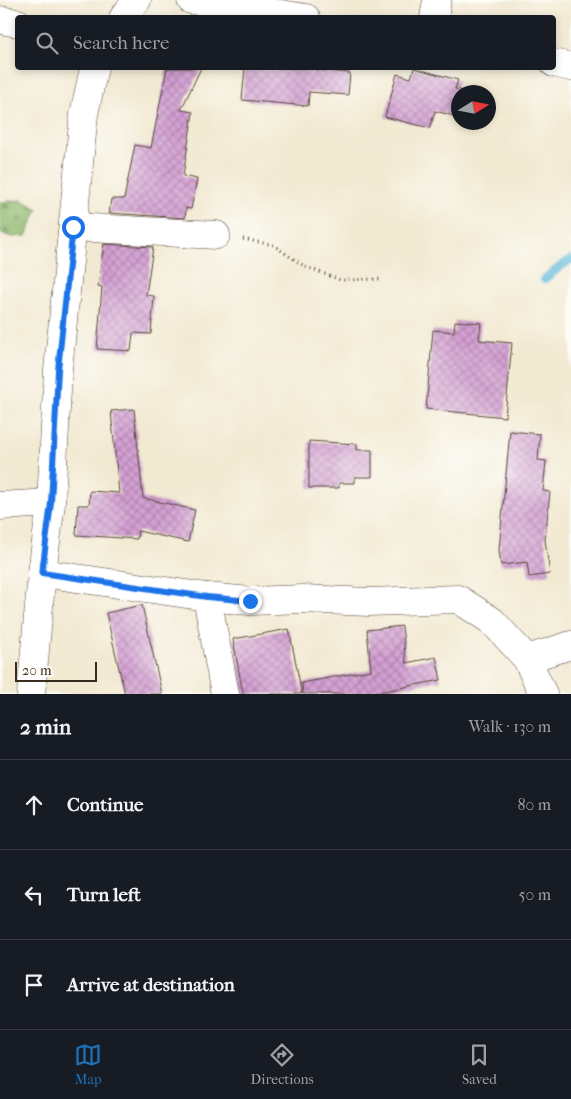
<!DOCTYPE html>
<html lang="en">
<head>
<meta charset="utf-8">
<style>
	:root { --surface:#171b24; --page:#20242c; --text:#f1f3f6; --muted:#9ea1a6; --line:#363941; --accent:#1f6fb2 }
	body { margin:0; font-family:"IM FELL French Canon",serif; background:var(--page); color:var(--text) }
	.compass { position:absolute; left:451px; top:85px; width:45px; height:45px; border-radius:50%; background:var(--surface); box-shadow:0 2px 8px #0003; rotate:79deg }
	.scale { position:absolute; left:15px; bottom:12px; width:82px; box-sizing:border-box; padding-left:5px; border:2px solid #3b2a1e; border-top:0; font-size:14px; line-height:18px; white-space:nowrap; color:#3b2a1e; -webkit-text-stroke:4px #fdfcf7; paint-order:stroke }
	.stop { position:absolute; width:15px; height:15px; margin:-11px; border:4px solid #1a73e8; border-radius:50%; background:#fff }
	.stop.end { background:#1a73e8; border-color:#fff; box-shadow:0 1px 5px #0008 }
	.list { margin:0; padding:0; list-style:none }
	h2 { display:flex; justify-content:space-between; align-items:center; height:65px; margin:0; padding:0 20px; font-size:21px }
	h2 small { font-size:16px; font-weight:400; color:var(--muted) }
	.list li { display:grid; grid-template-columns:32px 1fr auto; gap:15px; align-items:center; box-sizing:border-box; height:90px; padding:0 20px; border-top:1px solid var(--line) }
	.list b { display:block; font-size:19px; white-space:nowrap }
	.list em { font-size:16px; font-style:normal; color:var(--muted) }
	.icon { flex:none; width:28px; height:28px; fill:none; stroke:currentColor; stroke-width:2; stroke-linecap:round; stroke-linejoin:round }
	.map { position:relative; flex:none; width:571px; height:694px; overflow:hidden }
	.search { position:absolute; background:var(--surface); box-shadow:0 2px 8px #0003; left:15px; right:15px; top:15px; height:55px; display:flex; align-items:center; gap:12px; box-sizing:border-box; padding:0 18px; border-radius:5px; color:var(--muted); font-size:19px }
	.sheet { height:335px; background:var(--surface) }
	nav { display:flex; justify-content:space-around; align-items:center; box-sizing:border-box; height:70px; border-top:1px solid var(--line); background:var(--surface); font-size:14px; color:var(--muted) }
	nav a { display:grid; justify-items:center; gap:2px }
	nav .on { color:var(--accent) }
	.map>svg:first-child { display:block }
</style>
</head>
<body>
<div class="map">
<svg width="571" height="694" viewBox="0 0 571 694">
	<defs>
		<pattern id="forest-firs" width="22" height="20" patternUnits="userSpaceOnUse" patternTransform="scale(1.25)"><rect width="22" height="20" fill="#90b86e"/><path d="M5 1l3.5 6h-7zM16 11l3.5 6h-7z" fill="#77965a"/></pattern>
		<pattern id="building-cross-hatch" width="8" height="8" patternUnits="userSpaceOnUse" patternTransform="scale(1.25)"><rect width="8" height="8" fill="#d4a0d4"/><path d="M0 0l8 8M0 8l8-8" fill="none" stroke="#ad83ab"/></pattern>
	</defs>
	<rect width="100%" height="100%" fill="#fdfcf7"/>
	<filter id="ink" filterUnits="userSpaceOnUse"><feTurbulence type="fractalNoise" baseFrequency=".02" numOctaves="2"/><feDisplacementMap in="SourceGraphic" scale="10" xChannelSelector="R" yChannelSelector="G"/><feConvolveMatrix kernelMatrix="1 2 1 2 8 2 1 2 1" color-interpolation-filters="sRGB"/></filter>
	<filter id="wash" filterUnits="userSpaceOnUse"><feTurbulence type="fractalNoise" baseFrequency=".0096" numOctaves="4" result="noise"/><feDisplacementMap in="SourceGraphic" scale="20" xChannelSelector="R" yChannelSelector="G"/><feGaussianBlur stdDeviation="1.12" result="paint"/><feColorMatrix in="noise" values="0 0 0 0 0 0 0 0 0 0 0 0 0 0 0 0 0 1.4 0 .05"/><feComposite in="paint" operator="in"/></filter>
	<g filter="url(#wash)">
		<rect width="100%" height="100%" fill="#f2e9d2"/>
		<path fill="url(#forest-firs)" stroke="#667146" d="M 22,200 L 38,209 L 26,236 L 11,237 L 0,233 L 0,202 Z"/>
		<g fill="none" stroke-linecap="round" stroke-linejoin="round">
			<path stroke="#5ab5d7" stroke-width="9" d="M 544,279 L 571,259"/>
		</g>
		<g id="blocks">
			<g fill="url(#building-cross-hatch)">
				<path d="M 167,68 L 201,68 L 181,110 L 193,112 L 183,176 L 197,179 L 191,209 L 186,208 L 185,218 L 109,213 L 111,199 L 124,199 L 135,145 L 151,148 Z"/>
				<path d="M 245,68 L 316,68 L 316,70 L 350,73 L 348,95 L 309,92 L 308,106 L 242,100 Z"/>
				<path d="M 414,68 L 458,80 L 455,89 L 468,92 L 458,92 L 458,117 L 435,111 L 430,128 L 385,117 L 397,74 L 411,78 Z"/>
				<path d="M 104,244 L 153,247 L 146,295 L 154,296 L 151,334 L 133,333 L 131,351 L 97,349 L 102,287 L 98,286 Z"/>
				<path d="M 455,321 L 481,323 L 479,340 L 512,343 L 505,417 L 426,409 L 433,330 L 454,332 Z"/>
				<path d="M 134,409 L 143,498 L 195,510 L 188,542 L 138,531 L 137,539 L 76,535 L 78,505 L 89,505 L 90,491 L 119,493 L 111,411 Z"/>
				<path d="M 510,431 L 540,434 L 538,460 L 546,461 L 543,491 L 550,492 L 545,540 L 550,574 L 529,577 L 527,562 L 501,565 L 499,550 Z"/>
				<path d="M 309,441 L 357,444 L 357,450 L 372,450 L 372,477 L 355,477 L 355,483 L 339,483 L 339,488 L 309,488 Z"/>
				<path d="M 142,605 L 162,694 L 125,694 L 106,613 Z"/>
				<path d="M 402,626 L 406,663 L 436,657 L 441,680 L 369,694 L 303,694 L 302,683 L 371,670 L 367,630 Z"/>
				<path d="M 289,629 L 302,694 L 243,694 L 233,639 Z"/>
			</g>
		</g>
	</g>
	<g filter="url(#ink)">
		<use href="#blocks" fill-opacity="0" stroke="#564739" stroke-width="1"/>
		<g fill="none" stroke-linecap="round" stroke-linejoin="round">
			<g stroke="#564739" stroke-width="29">
				<g id="minor">
					<path d="M 191,0 L 306,18"/>
					<path d="M 123,18 L 137,0"/>
					<path d="M 434,18 L 437,0"/>
					<path d="M 0,20 L 18,23"/>
					<path d="M 554,63 L 571,67"/>
					<path d="M 73,227 L 216,235"/>
					<path d="M 0,506 L 51,503"/>
					<path d="M 42,573 L 207,597 L 250,601 L 303,599 L 368,602 L 458,599 L 492,621 L 527,659 L 543,694"/>
					<path d="M 207,597 L 225,694"/>
					<path d="M 527,659 L 571,645"/>
					<path d="M 31,694 L 42,573 L 51,503 L 58,370 L 84,114 L 94,68"/>
				</g>
			</g>
			<path stroke="#564739" stroke-width="3" stroke-dasharray="1 4" stroke-linecap="butt" d="M 243,239 L 273,245 L 304,266 L 340,280 L 383,279"/>
			<use href="#minor" stroke="#fff" stroke-width="28"/>
		</g>
	</g>
	<g fill="none" stroke-linecap="round" stroke-linejoin="round" filter="url(#ink)">
		<path stroke="#1a73e8" stroke-width="6" d="M 73,227 L 58,370 L 51,503 L 42,573 L 207,597 L 250,601"/>
	</g>
</svg>
<svg class="compass" viewBox="-18 -18 36 36"><path d="M0-13l5 13h-10z" fill="#e53935"/><path d="M0 13l5-13h-10z" fill="#9ea1a6"/></svg>
<div class="scale">20 m</div>
<div class="stop" style="left:73px;top:227px"></div>
<div class="stop end" style="left:250px;top:601px"></div>
<div class="search"><svg class="icon" aria-label="search" viewBox="0 0 24 24"><circle cx="10" cy="10" r="6"/><path d="M15 15l6 6"/></svg>Search here</div>
</div>
<section class="sheet">
<h2>2 min<small>Walk · 130 m</small></h2>
<ul class="list">
<li><svg class="icon" aria-label="ahead" viewBox="0 0 24 24"><path d="M12 20V5M6 11l6-6 6 6"/></svg><div><b>Continue</b></div><em>80 m</em></li>
<li><svg class="icon" aria-label="left" viewBox="0 0 24 24"><path d="M17 20v-9H6M10 6l-5 5 5 5"/></svg><div><b>Turn left</b></div><em>50 m</em></li>
<li><svg class="icon" aria-label="arrive" viewBox="0 0 24 24"><path d="M6 21V4h12l-3 4 3 4H6"/></svg><div><b>Arrive at destination</b></div></li>
</ul>
</section>
<nav>
<a class="on"><svg class="icon" aria-label="map" viewBox="0 0 24 24"><path d="M3 6l6-2 6 2 6-2v14l-6 2-6-2-6 2zM9 4v14M15 6v14"/></svg>Map</a>
<a><svg class="icon" aria-label="directions" viewBox="0 0 24 24"><path d="M12 3l9 9-9 9-9-9zM9 14v-3h6M13 9l2 2-2 2"/></svg>Directions</a>
<a><svg class="icon" aria-label="saved" viewBox="0 0 24 24"><path d="M7 4h10v16l-5-4-5 4z"/></svg>Saved</a>
</nav>
</body>
</html>
